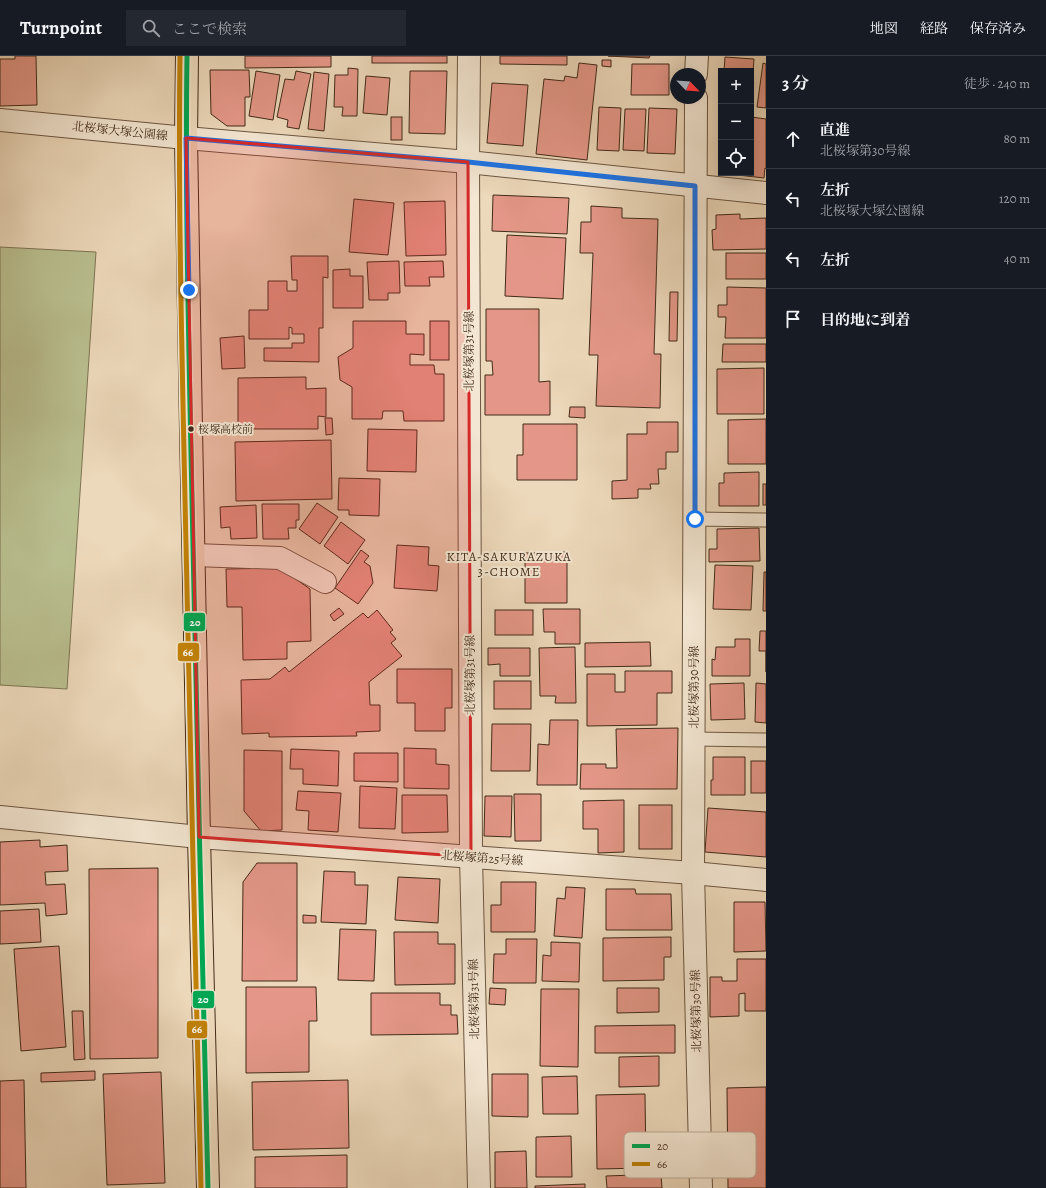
<!DOCTYPE html>
<html lang="ja">
<head>
<meta charset="utf-8">
<style>
	:root { --surface:#171b24; --page:#242831; --text:#f1f3f6; --muted:#9ea1a6; --line:#363941 }
	body { margin:0; font-family:Alegreya,"Noto Serif JP",serif; background:var(--page); color:var(--text) }
	.controls { position:absolute; right:12px; top:12px; display:grid; overflow:hidden; border-radius:0px; box-shadow:0 4px 16px #0002 }
	.controls button { width:36px; height:36px; display:grid; place-items:center; padding:0; border:0; border-bottom:1px solid var(--line); background:var(--surface); color:var(--text); font:20px sans-serif }
	.compass { position:absolute; left:670px; top:12px; width:36px; height:36px; border-radius:50%; background:var(--surface); box-shadow:0 4px 16px #0002; rotate:115deg }
	.stop { position:absolute; width:12px; height:12px; margin:-9px; border:3px solid #1a73e8; border-radius:50%; background:#fff }
	.stop.end { background:#1a73e8; border-color:#fff; box-shadow:0 1px 4px #0008 }
	.list { margin:0; padding:0; list-style:none }
	h2 { display:flex; justify-content:space-between; align-items:center; height:52px; margin:0; padding:0 16px; font-size:17px }
	h2 small { font-size:13px; font-weight:400; color:var(--muted) }
	.list li { display:grid; grid-template-columns:26px 1fr auto; gap:12px; align-items:center; box-sizing:border-box; height:60px; padding:0 16px; border-top:1px solid var(--line) }
	.list b { display:block; font-size:15px; white-space:nowrap }
	.list p { margin:0; font-size:13px; white-space:nowrap; color:var(--muted) }
	.list em { font-size:13px; font-style:normal; color:var(--muted) }
	.icon { flex:none; width:22px; height:22px; fill:none; stroke:currentColor; stroke-width:2; stroke-linecap:round; stroke-linejoin:round }
	.map { position:relative; flex:none; width:766px; height:1132px; overflow:hidden }
	header { display:flex; align-items:center; gap:24px; box-sizing:border-box; height:56px; padding:0 20px; background:var(--surface); border-bottom:1px solid var(--line) }
	header strong { font-size:19px }
	nav { display:flex; gap:22px; margin-inline-start:auto; font-size:14px }
	.search { width:280px; height:36px; background:var(--page); display:flex; align-items:center; gap:10px; box-sizing:border-box; padding:0 14px; border-radius:0px; color:var(--muted); font-size:15px }
	main { display:flex }
	aside { flex:1; background:var(--surface) }
	.map>svg:first-child { display:block }
</style>
</head>
<body>
<header>
<strong>Turnpoint</strong>
<div class="search"><svg class="icon" aria-label="search" viewBox="0 0 24 24"><circle cx="10" cy="10" r="6"/><path d="M15 15l6 6"/></svg>ここで検索</div>
<nav><a>地図</a><a>経路</a><a>保存済み</a></nav>
</header>
<main>
<div class="map">
<svg width="766" height="1132" viewBox="0 0 766 1132">
	<rect width="100%" height="100%" fill="#ecd8ba"/>
	<filter id="stains"><feTurbulence type="fractalNoise" baseFrequency=".005" numOctaves="4"/><feColorMatrix values="0 0 0 0 .2 0 0 0 0 .09 0 0 0 0 .02 0 0 0 .5 -.17"/></filter>
	<radialGradient id="worn" r=".72"><stop offset=".6" stop-color="#630" stop-opacity="0"/><stop offset="1" stop-color="#630" stop-opacity=".3"/></radialGradient>
	<path fill="#b9be8f" stroke="#7e7454" d="M 0,191 L 96,196 L 67,633 L 0,629 Z"/>
	<g fill="#e49788" stroke="#422b18">
		<path d="M 15,0 L 36,0 L 37,49 L 0,50 L 0,3 L 15,3 Z"/>
		<path d="M 245,0 L 331,0 L 331,11 L 245,12 Z"/>
		<rect x="372" y="0" width="75" height="7"/>
		<path d="M 500,0 L 567,0 L 567,9 L 500,8 Z"/>
		<path d="M 608,0 L 650,0 L 649,2 Z"/>
		<path d="M 725,1 L 754,3 L 751,41 L 751,15 L 724,15 Z"/>
		<path d="M 602,4 L 611,4 L 611,11 L 602,10 Z"/>
		<path d="M 579,7 L 597,9 L 587,104 L 536,98 L 544,23 L 564,25 L 565,20 L 577,22 Z"/>
		<path d="M 763,7 L 766,8 L 766,52 L 757,51 Z"/>
		<path d="M 632,8 L 669,8 L 669,39 L 631,39 Z"/>
		<path d="M 348,12 L 358,13 L 357,60 L 342,60 L 343,51 L 334,51 L 335,19 L 348,19 Z"/>
		<path d="M 210,14 L 249,14 L 250,41 L 245,41 L 245,70 L 227,70 L 211,58 Z"/>
		<path d="M 256,15 L 280,19 L 273,64 L 249,60 Z"/>
		<path d="M 296,15 L 311,18 L 299,73 L 287,71 L 288,64 L 277,61 L 285,23 L 294,24 Z"/>
		<path d="M 410,15 L 447,15 L 445,78 L 409,77 Z"/>
		<path d="M 314,16 L 329,18 L 324,75 L 308,73 Z"/>
		<path d="M 366,20 L 390,22 L 387,59 L 363,57 Z"/>
		<path d="M 492,27 L 528,29 L 523,90 L 487,87 Z"/>
		<path d="M 599,51 L 621,52 L 619,95 L 597,94 Z"/>
		<path d="M 649,52 L 677,53 L 675,98 L 647,97 Z"/>
		<path d="M 625,53 L 646,53 L 644,95 L 623,94 Z"/>
		<rect x="391" y="61" width="11" height="23"/>
		<path d="M 751,61 L 766,63 L 766,113 L 765,112 L 764,122 L 729,118 L 751,117 Z"/>
		<path d="M 493,139 L 569,142 L 567,178 L 492,175 Z"/>
		<path d="M 354,143 L 394,147 L 388,199 L 349,196 Z"/>
		<path d="M 445,145 L 446,199 L 406,200 L 404,146 Z"/>
		<path d="M 591,150 L 622,152 L 622,162 L 658,163 L 654,298 L 661,298 L 660,352 L 596,350 L 598,299 L 589,299 L 593,197 L 580,197 L 581,166 L 591,166 Z"/>
		<path d="M 740,158 L 740,163 L 766,162 L 766,193 L 713,194 L 712,174 L 716,173 L 716,159 Z"/>
		<path d="M 507,179 L 566,182 L 563,243 L 505,240 Z"/>
		<rect x="726" y="197" width="40" height="26"/>
		<path d="M 291,200 L 328,200 L 328,222 L 323,221 L 323,272 L 319,272 L 319,306 L 264,305 L 264,292 L 292,292 L 292,287 L 304,287 L 304,278 L 292,278 L 292,272 L 289,271 L 289,283 L 249,283 L 249,254 L 268,254 L 268,225 L 287,225 L 287,235 L 297,235 L 297,224 L 292,224 Z"/>
		<path d="M 399,205 L 400,237 L 388,237 L 388,244 L 369,244 L 367,206 Z"/>
		<path d="M 443,205 L 444,221 L 429,221 L 430,230 L 405,230 L 404,206 Z"/>
		<path d="M 350,213 L 350,220 L 363,220 L 363,252 L 333,252 L 333,214 Z"/>
		<path d="M 727,231 L 766,232 L 766,282 L 725,282 L 726,261 L 718,261 L 718,249 L 727,249 Z"/>
		<path d="M 670,236 L 678,236 L 677,285 L 669,285 Z"/>
		<path d="M 486,253 L 539,253 L 539,326 L 550,325 L 550,359 L 485,359 L 485,319 L 493,319 L 492,305 L 486,305 Z"/>
		<path d="M 353,265 L 406,265 L 406,278 L 424,278 L 424,299 L 410,298 L 410,309 L 434,309 L 435,318 L 444,318 L 444,365 L 404,365 L 403,355 L 383,355 L 382,363 L 352,363 L 352,331 L 340,324 L 338,301 L 353,292 Z"/>
		<rect x="430" y="265" width="19" height="39"/>
		<path d="M 244,280 L 245,312 L 222,313 L 220,282 Z"/>
		<path d="M 723,288 L 766,288 L 766,306 L 722,306 Z"/>
		<path d="M 764,312 L 764,358 L 717,358 L 717,313 Z"/>
		<path d="M 306,321 L 306,333 L 326,332 L 326,361 L 318,360 L 318,373 L 238,373 L 238,322 Z"/>
		<path d="M 570,351 L 585,351 L 585,362 L 569,361 Z"/>
		<path d="M 325,362 L 332,362 L 333,378 L 326,379 Z"/>
		<path d="M 766,363 L 766,408 L 728,408 L 728,364 Z"/>
		<path d="M 647,366 L 678,366 L 678,396 L 666,396 L 666,413 L 658,413 L 659,428 L 650,428 L 651,433 L 638,433 L 638,442 L 612,443 L 612,425 L 627,424 L 627,378 L 647,378 Z"/>
		<path d="M 523,368 L 577,368 L 577,424 L 517,424 L 517,399 L 523,399 Z"/>
		<path d="M 368,373 L 417,374 L 416,416 L 367,415 Z"/>
		<path d="M 331,384 L 332,443 L 236,445 L 235,386 Z"/>
		<path d="M 759,416 L 759,450 L 719,450 L 719,427 L 724,427 L 724,417 Z"/>
		<path d="M 339,422 L 380,423 L 379,460 L 349,459 L 349,454 L 338,454 Z"/>
		<rect x="763" y="428" width="3" height="21"/>
		<path d="M 317,447 L 338,461 L 320,488 L 299,473 Z"/>
		<path d="M 262,448 L 299,448 L 299,464 L 296,464 L 296,472 L 288,472 L 289,483 L 263,483 Z"/>
		<path d="M 256,449 L 257,482 L 231,483 L 230,471 L 221,472 L 220,451 Z"/>
		<path d="M 341,466 L 365,484 L 348,508 L 324,490 Z"/>
		<path d="M 759,472 L 760,505 L 709,506 L 709,493 L 717,493 L 717,473 Z"/>
		<path d="M 397,489 L 429,491 L 428,509 L 439,510 L 437,535 L 394,532 Z"/>
		<path d="M 361,494 L 369,500 L 364,506 L 370,510 L 373,527 L 358,548 L 335,532 Z"/>
		<path d="M 567,496 L 567,547 L 525,547 L 525,497 Z"/>
		<path d="M 715,509 L 753,510 L 751,554 L 713,553 Z"/>
		<path d="M 280,512 L 310,533 L 311,585 L 287,586 L 287,603 L 243,604 L 242,551 L 227,551 L 226,513 Z"/>
		<path d="M 764,516 L 766,516 L 766,555 L 763,555 Z"/>
		<path d="M 339,552 L 344,558 L 334,565 L 330,559 Z"/>
		<path d="M 543,553 L 580,553 L 580,588 L 555,588 L 555,576 L 544,576 Z"/>
		<path d="M 377,554 L 393,574 L 390,576 L 396,583 L 391,587 L 402,600 L 369,626 L 370,649 L 380,649 L 380,675 L 356,676 L 357,680 L 269,681 L 269,677 L 242,678 L 241,624 L 270,623 L 285,611 L 289,616 L 363,557 L 368,562 Z"/>
		<rect x="495" y="554" width="38" height="25"/>
		<path d="M 760,575 L 766,575 L 766,616 L 766,595 L 759,595 Z"/>
		<path d="M 735,583 L 750,583 L 750,620 L 712,620 L 712,603 L 715,604 L 716,591 L 735,591 Z"/>
		<path d="M 650,586 L 651,610 L 585,611 L 585,587 Z"/>
		<path d="M 575,591 L 576,647 L 555,647 L 556,640 L 540,640 L 539,592 Z"/>
		<path d="M 488,592 L 530,592 L 530,620 L 500,620 L 500,608 L 488,609 Z"/>
		<path d="M 397,613 L 452,613 L 452,652 L 445,652 L 445,675 L 415,675 L 415,647 L 397,647 Z"/>
		<path d="M 625,615 L 672,615 L 672,637 L 657,637 L 657,669 L 587,670 L 587,618 L 615,618 L 615,636 L 625,636 Z"/>
		<rect x="494" y="625" width="37" height="28"/>
		<path d="M 744,627 L 745,663 L 711,664 L 710,628 Z"/>
		<path d="M 756,627 L 766,628 L 766,667 L 755,666 Z"/>
		<path d="M 550,664 L 578,664 L 577,729 L 537,729 L 538,688 L 549,689 Z"/>
		<path d="M 492,668 L 531,668 L 530,715 L 491,715 Z"/>
		<path d="M 678,672 L 677,733 L 580,733 L 581,708 L 606,708 L 606,712 L 617,712 L 616,673 Z"/>
		<path d="M 404,692 L 436,693 L 436,708 L 449,709 L 449,733 L 404,732 Z"/>
		<path d="M 291,693 L 339,695 L 338,730 L 303,728 L 303,713 L 290,713 Z"/>
		<path d="M 244,694 L 282,695 L 282,774 L 261,775 L 244,755 Z"/>
		<path d="M 354,697 L 398,697 L 398,726 L 354,725 Z"/>
		<path d="M 713,701 L 745,701 L 745,739 L 711,739 L 711,724 L 713,724 Z"/>
		<rect x="751" y="705" width="15" height="32"/>
		<path d="M 360,730 L 397,732 L 395,773 L 359,772 Z"/>
		<path d="M 298,735 L 341,737 L 338,776 L 308,774 L 309,755 L 296,754 Z"/>
		<path d="M 514,738 L 541,738 L 541,785 L 515,785 Z"/>
		<path d="M 402,739 L 447,739 L 448,776 L 402,777 Z"/>
		<path d="M 485,740 L 512,740 L 511,781 L 484,780 Z"/>
		<path d="M 624,744 L 624,796 L 598,797 L 598,773 L 583,773 L 583,745 Z"/>
		<rect x="639" y="749" width="33" height="44"/>
		<path d="M 708,752 L 766,756 L 766,801 L 705,796 Z"/>
		<path d="M 40,784 L 40,791 L 67,789 L 68,815 L 45,816 L 46,829 L 65,828 L 67,858 L 46,860 L 45,847 L 0,849 L 0,786 Z"/>
		<path d="M 257,807 L 297,807 L 297,925 L 242,925 L 243,826 Z"/>
		<path d="M 158,812 L 158,1002 L 90,1003 L 89,813 Z"/>
		<path d="M 324,815 L 355,816 L 355,829 L 368,829 L 366,868 L 321,866 Z"/>
		<path d="M 398,821 L 440,823 L 438,867 L 395,864 Z"/>
		<path d="M 501,826 L 536,826 L 535,876 L 491,876 L 491,849 L 501,849 Z"/>
		<path d="M 566,831 L 585,832 L 582,882 L 554,880 L 557,842 L 565,843 Z"/>
		<path d="M 606,833 L 635,833 L 636,838 L 671,838 L 672,874 L 606,874 Z"/>
		<path d="M 734,846 L 765,846 L 766,895 L 734,896 Z"/>
		<path d="M 39,853 L 41,886 L 0,888 L 0,855 Z"/>
		<path d="M 303,859 L 316,860 L 316,867 L 303,867 Z"/>
		<path d="M 340,873 L 376,874 L 374,925 L 338,924 Z"/>
		<path d="M 394,876 L 438,876 L 438,888 L 455,888 L 455,928 L 395,929 Z"/>
		<path d="M 671,881 L 671,901 L 664,901 L 664,924 L 603,925 L 603,882 Z"/>
		<path d="M 506,883 L 537,883 L 536,927 L 493,927 L 494,898 L 506,898 Z"/>
		<path d="M 551,886 L 580,887 L 579,926 L 542,925 L 543,899 L 551,900 Z"/>
		<path d="M 59,890 L 66,991 L 21,995 L 14,893 Z"/>
		<path d="M 737,903 L 766,903 L 766,955 L 745,955 L 745,937 L 739,938 L 739,960 L 710,961 L 710,921 L 722,921 L 722,925 L 737,925 Z"/>
		<path d="M 246,931 L 316,931 L 317,965 L 309,965 L 309,1016 L 246,1017 Z"/>
		<path d="M 490,932 L 506,933 L 505,949 L 489,948 Z"/>
		<path d="M 617,932 L 659,932 L 659,956 L 617,957 Z"/>
		<path d="M 541,933 L 579,933 L 578,1011 L 540,1010 Z"/>
		<path d="M 371,937 L 440,937 L 440,949 L 451,949 L 451,959 L 457,959 L 458,978 L 371,979 Z"/>
		<path d="M 72,955 L 83,955 L 85,1003 L 74,1004 Z"/>
		<path d="M 675,969 L 675,997 L 595,997 L 595,970 Z"/>
		<path d="M 659,1000 L 659,1030 L 619,1031 L 619,1001 Z"/>
		<path d="M 95,1015 L 95,1024 L 41,1026 L 41,1017 Z"/>
		<path d="M 161,1016 L 165,1127 L 107,1129 L 103,1018 Z"/>
		<path d="M 492,1018 L 528,1018 L 528,1061 L 492,1060 Z"/>
		<path d="M 577,1020 L 578,1058 L 543,1058 L 542,1021 Z"/>
		<path d="M 24,1024 L 26,1132 L 0,1132 L 0,1025 Z"/>
		<path d="M 348,1024 L 349,1092 L 253,1094 L 252,1026 Z"/>
		<path d="M 766,1031 L 766,1132 L 728,1132 L 727,1032 Z"/>
		<path d="M 645,1038 L 646,1112 L 597,1113 L 596,1039 Z"/>
		<path d="M 571,1080 L 572,1121 L 536,1121 L 536,1081 Z"/>
		<path d="M 526,1095 L 527,1132 L 495,1132 L 495,1096 Z"/>
		<path d="M 347,1099 L 347,1132 L 255,1132 L 255,1101 Z"/>
		<path d="M 661,1118 L 662,1132 L 607,1132 L 606,1120 Z"/>
		<path d="M 585,1128 L 585,1132 L 535,1132 L 535,1130 Z"/>
	</g>
	<g fill="none" stroke-linecap="round" stroke-linejoin="round">
		<g stroke="#6c5640" stroke-width="15">
			<g id="service">
				<path d="M 695,463 L 766,464"/>
				<path d="M 694,683 L 766,684"/>
			</g>
		</g>
		<g stroke="#6c5640" stroke-width="24">
			<g id="minor">
				<path d="M 469,0 L 468,106 L 471,801 L 479,1132"/>
				<path d="M 696,18 L 697,0"/>
				<path d="M 696,42 L 693,817 L 701,1132"/>
				<path d="M 0,64 L 186,82 L 468,106 L 766,137"/>
				<path d="M 194,499 L 280,502 L 325,526"/>
				<path d="M 0,761 L 199,781 L 693,817 L 766,824"/>
			</g>
		</g>
		<g stroke="#422b18" stroke-width="24">
			<path id="primary" d="M 187,0 L 186,82 L 191,373 L 199,781 L 208,1132"/>
		</g>
		<use href="#service" stroke="#f3e6d2" stroke-width="13"/>
		<use href="#minor" stroke="#f3e6d2" stroke-width="22"/>
		<use href="#primary" stroke="#ecd8ba" stroke-width="22"/>
		<g stroke="#f3e6d2" stroke-width="8">
			<path id="bus-1" d="M 187,0 C 185,148 189,296 192,444 C 197,673 202,903 208,1132"/>
		</g>
		<g stroke="#f3e6d2" stroke-width="8">
			<path id="bus-2" d="M 180,0 C 178,148 182,296 185,444 C 190,673 195,903 201,1132"/>
		</g>
		<use href="#bus-1" stroke="#00a651" stroke-width="5"/>
		<use href="#bus-2" stroke="#c18107" stroke-width="5"/>
	</g>
	<g fill="none" stroke-linecap="round" stroke-linejoin="round">
		<path stroke="#1a73e8" stroke-width="5" d="M 189,234 L 186,82 L 468,106 L 695,130 L 695,463"/>
	</g>
	<path fill="#d62828" fill-opacity="0.2" stroke="#d62828" stroke-width="3" stroke-linejoin="round" d="M 186,82 L 468,106 L 471,801 L 199,781 Z"/>
	<circle fill="#422b18" stroke="#f3e6d2" stroke-width="1.5" cx="191" cy="373" r="3.5"/>
	<g text-anchor="middle" dominant-baseline="central" stroke-width="4" stroke-linejoin="round" paint-order="stroke">
		<g font-size="11" fill="#422b18" stroke="#f3e6d2" text-anchor="start">
			<text x="198" y="373">桜塚高校前</text>
		</g>
		<g font-size="12" fill="#422b18" stroke="#f3e6d2">
			<text transform="translate(120 75) rotate(6)">北桜塚大塚公園線</text>
			<text transform="translate(469 295) rotate(-90)">北桜塚第31号線</text>
			<text transform="translate(470 619) rotate(-90)">北桜塚第31号線</text>
			<text transform="translate(694 631) rotate(-90)">北桜塚第30号線</text>
			<text transform="translate(482 802) rotate(4)">北桜塚第25号線</text>
			<text transform="translate(474 943) rotate(-91)">北桜塚第31号線</text>
			<text transform="translate(696 955) rotate(-91)">北桜塚第30号線</text>
		</g>
		<g font-size="13" letter-spacing="1" fill="#422b18" stroke="#f3e6d2">
			<text x="509" y="500">KITA-SAKURAZUKA<tspan x="509" dy="15">3-CHOME</tspan></text>
		</g>
	</g>
	<rect x="624" y="1076" width="132" height="46" rx="6" fill="#f3e6d2" stroke="#beae9a" stroke-width="1"/>
	<rect x="632" y="1088" width="18" height="4" fill="#00a651"/>
	<rect x="632" y="1106" width="18" height="4" fill="#c18107"/>
	<g font-size="11" fill="#422b18">
		<text x="657" y="1094">20</text>
		<text x="657" y="1112">66</text>
	</g>
	<g stroke="#f3e6d2" stroke-width="1.5">
		<rect x="183" y="556" width="23" height="20" rx="4" fill="#00a651"/>
		<rect x="177" y="586" width="23" height="20" rx="4" fill="#c18107"/>
		<rect x="192" y="934" width="23" height="19" rx="4" fill="#00a651"/>
		<rect x="186" y="964" width="22" height="19" rx="4" fill="#c18107"/>
	</g>
	<g font-size="11" text-anchor="middle" font-weight="bold" fill="#fff">
		<text x="195" y="570">20</text>
		<text x="188" y="600">66</text>
		<text x="203" y="947">20</text>
		<text x="197" y="977">66</text>
	</g>
	<rect width="100%" height="100%" filter="url(#stains)"/>
	<rect width="100%" height="100%" fill="url(#worn)"/>
</svg>
<div class="controls">
<button>+</button>
<button>−</button>
<button><svg class="icon" aria-label="locate" viewBox="0 0 24 24"><circle cx="12" cy="12" r="6"/><path d="M12 2v4M12 18v4M2 12h4M18 12h4"/></svg></button>
</div>
<svg class="compass" viewBox="-18 -18 36 36"><path d="M0-13l5 13h-10z" fill="#e53935"/><path d="M0 13l5-13h-10z" fill="#9ea1a6"/></svg>
<div class="stop" style="left:695px;top:463px"></div>
<div class="stop end" style="left:189px;top:234px"></div>
</div>
<aside>
<h2>3 分<small>徒歩 · 240 m</small></h2>
<ul class="list">
<li><svg class="icon" aria-label="ahead" viewBox="0 0 24 24"><path d="M12 20V5M6 11l6-6 6 6"/></svg><div><b>直進</b><p>北桜塚第30号線</p></div><em>80 m</em></li>
<li><svg class="icon" aria-label="left" viewBox="0 0 24 24"><path d="M17 20v-9H6M10 6l-5 5 5 5"/></svg><div><b>左折</b><p>北桜塚大塚公園線</p></div><em>120 m</em></li>
<li><svg class="icon" aria-label="left" viewBox="0 0 24 24"><path d="M17 20v-9H6M10 6l-5 5 5 5"/></svg><div><b>左折</b></div><em>40 m</em></li>
<li><svg class="icon" aria-label="arrive" viewBox="0 0 24 24"><path d="M6 21V4h12l-3 4 3 4H6"/></svg><div><b>目的地に到着</b></div></li>
</ul>
</aside>
</main>
</body>
</html>
